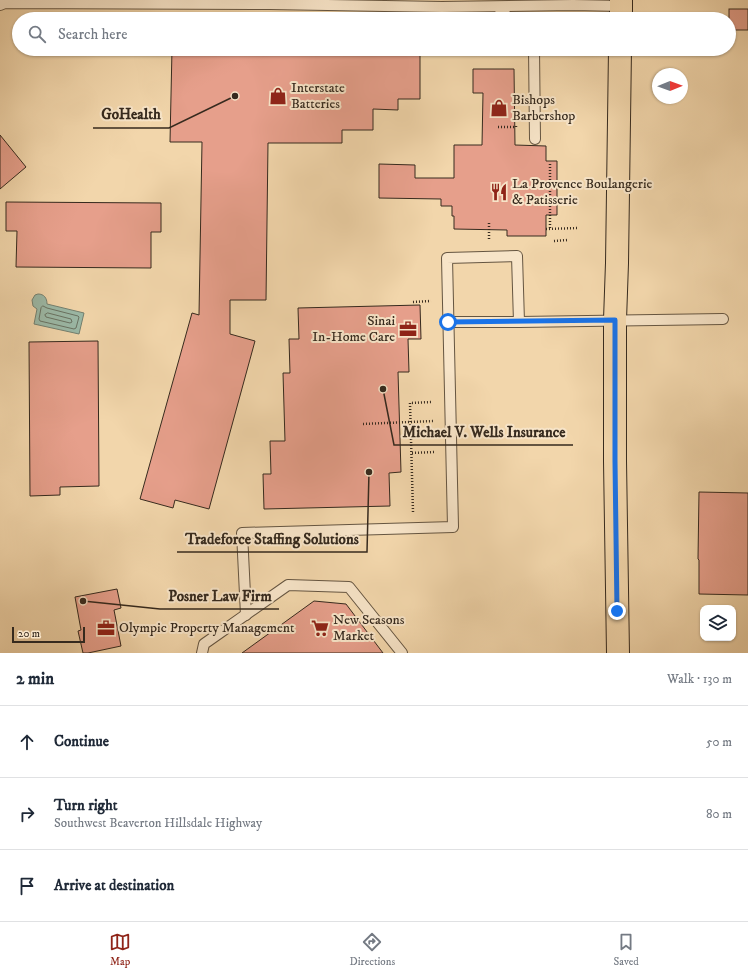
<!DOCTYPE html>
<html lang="en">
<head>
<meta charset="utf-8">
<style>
	:root { --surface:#fff; --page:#f2f2f3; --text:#1f2937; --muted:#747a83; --line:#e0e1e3; --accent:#8f2418 }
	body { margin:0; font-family:"IM FELL DW Pica",serif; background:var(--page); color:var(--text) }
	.controls { position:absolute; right:12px; bottom:12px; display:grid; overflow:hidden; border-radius:8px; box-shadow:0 1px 3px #0004 }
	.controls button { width:36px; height:36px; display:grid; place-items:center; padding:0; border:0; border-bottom:1px solid var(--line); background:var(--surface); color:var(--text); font:20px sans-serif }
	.compass { position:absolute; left:652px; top:68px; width:36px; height:36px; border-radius:50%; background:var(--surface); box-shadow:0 1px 3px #0004; rotate:89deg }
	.scale { position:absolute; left:12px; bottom:10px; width:73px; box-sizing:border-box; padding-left:4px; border:2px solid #362a1e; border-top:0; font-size:11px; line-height:14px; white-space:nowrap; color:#362a1e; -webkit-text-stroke:3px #f7e4c8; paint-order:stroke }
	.stop { position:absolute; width:12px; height:12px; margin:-9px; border:3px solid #1a73e8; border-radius:50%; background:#fff }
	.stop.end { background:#1a73e8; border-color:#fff; box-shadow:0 1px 4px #0008 }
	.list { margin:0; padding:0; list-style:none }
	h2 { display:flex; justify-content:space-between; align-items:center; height:52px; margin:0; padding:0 16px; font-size:17px }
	h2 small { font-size:13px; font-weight:400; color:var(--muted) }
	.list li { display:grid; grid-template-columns:26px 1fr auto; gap:12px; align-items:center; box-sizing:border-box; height:72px; padding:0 16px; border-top:1px solid var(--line) }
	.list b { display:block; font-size:15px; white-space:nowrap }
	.list p { margin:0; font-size:13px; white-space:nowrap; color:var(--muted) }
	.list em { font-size:13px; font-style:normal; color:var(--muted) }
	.icon { flex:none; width:22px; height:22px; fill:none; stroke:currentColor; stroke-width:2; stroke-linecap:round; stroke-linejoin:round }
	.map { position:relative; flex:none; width:748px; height:653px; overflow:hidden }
	.search { position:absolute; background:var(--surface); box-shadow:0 1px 3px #0004; left:12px; right:12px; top:12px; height:44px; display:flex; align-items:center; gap:10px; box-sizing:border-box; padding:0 14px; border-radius:22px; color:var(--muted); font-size:15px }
	.sheet { height:268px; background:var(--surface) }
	nav { display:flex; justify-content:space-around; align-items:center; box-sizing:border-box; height:56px; border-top:1px solid var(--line); background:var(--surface); font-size:11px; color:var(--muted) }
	nav a { display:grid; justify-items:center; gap:2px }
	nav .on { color:var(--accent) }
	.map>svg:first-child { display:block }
</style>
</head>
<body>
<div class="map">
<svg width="748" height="653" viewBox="0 0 748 653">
	<rect width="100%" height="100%" fill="#f2d6ab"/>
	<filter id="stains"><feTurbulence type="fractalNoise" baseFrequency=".005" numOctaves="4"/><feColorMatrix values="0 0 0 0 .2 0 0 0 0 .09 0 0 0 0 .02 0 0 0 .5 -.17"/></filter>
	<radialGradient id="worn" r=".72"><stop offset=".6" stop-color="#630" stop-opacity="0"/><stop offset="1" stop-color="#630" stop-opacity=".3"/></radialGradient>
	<path fill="#9bb9a7" stroke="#738070" d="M 38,294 C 44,294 47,298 47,304 L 84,313 L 79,334 L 34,324 L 37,309 L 33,306 L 32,300 L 35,295 Z"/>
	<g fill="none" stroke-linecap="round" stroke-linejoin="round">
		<g stroke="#687262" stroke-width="1">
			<path d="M 43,306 L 47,308 L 78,316 L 79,317 L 76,328 L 74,329 L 40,321 L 39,319 L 41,308 Z"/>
			<path d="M 48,313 L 71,319 L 72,322 L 70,323 L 46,317 L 45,315 Z"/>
		</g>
	</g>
	<g fill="#e69f8b" stroke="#362a1e">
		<rect x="729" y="9" width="19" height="21"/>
		<path d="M 172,49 L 420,49 L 420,99 L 398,99 L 398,110 L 373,109 L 373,130 L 342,130 L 342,143 L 268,143 L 266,300 L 230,300 L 230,334 L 255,341 L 209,509 L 175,500 L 173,508 L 140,499 L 192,313 L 199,315 L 202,142 L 170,142 Z"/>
		<path d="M 473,69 L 514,69 L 515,145 L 546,146 L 546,161 L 557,161 L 557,215 L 546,215 L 546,236 L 507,236 L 507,230 L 454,229 L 454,216 L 452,216 L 452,206 L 441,206 L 441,199 L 379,198 L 379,164 L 415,165 L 415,178 L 454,178 L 454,145 L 482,145 L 483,93 L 473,93 Z"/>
		<path d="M 0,135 L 26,167 L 0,189 Z"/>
		<path d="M 6,202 L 161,203 L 161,232 L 151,232 L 151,268 L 16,267 L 17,231 L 6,231 Z"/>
		<path d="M 420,305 L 421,339 L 408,339 L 409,372 L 398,372 L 401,472 L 389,473 L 390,506 L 264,509 L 263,474 L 271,474 L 270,441 L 285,441 L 283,373 L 290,373 L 289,339 L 299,339 L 298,308 Z"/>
		<path d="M 98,341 L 99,486 L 60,487 L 60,495 L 30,496 L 29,342 Z"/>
		<path d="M 699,492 L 748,493 L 748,595 L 699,594 L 699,560 L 698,559 Z"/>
		<path d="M 117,589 L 121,608 L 114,610 L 121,646 L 88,653 L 83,653 L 78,631 L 81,630 L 75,597 Z"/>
		<path d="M 314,601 L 346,604 L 383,653 L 242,653 Z"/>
	</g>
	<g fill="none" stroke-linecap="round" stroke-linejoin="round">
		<g stroke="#655541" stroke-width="12">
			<g id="service">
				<path d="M 0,5 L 5,3 L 270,4 L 442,7 L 573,5 L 621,6"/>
				<path d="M 498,7 L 510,19"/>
				<path d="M 534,49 L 535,139"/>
				<path d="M 448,322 L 519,322 L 723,319"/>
				<path d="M 246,615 L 242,533 L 453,527 L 447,258 L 517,256 L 519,322"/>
				<path d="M 202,653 L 204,644 L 288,585 L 349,587 L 402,653"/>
			</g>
		</g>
		<g stroke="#362a1e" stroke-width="24">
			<g id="primary">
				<path d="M 621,19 L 621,0"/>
				<path d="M 618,653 L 615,461 L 615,320 L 617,263 L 620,49"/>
			</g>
		</g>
		<g stroke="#362a1e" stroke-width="2.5" stroke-dasharray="1 2" stroke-linecap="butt">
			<path d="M 498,127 L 516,127 L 516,125"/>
			<path d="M 550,228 L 550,164"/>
			<path d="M 546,229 L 578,228"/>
			<path d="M 489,239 L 489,221"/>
			<path d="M 554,241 L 568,240"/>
			<path d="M 413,302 L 431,301"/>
			<path d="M 363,424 L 434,421"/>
			<path d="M 412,453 L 435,452"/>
			<path d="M 413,512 L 410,403 L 432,402"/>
		</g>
		<use href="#service" stroke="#f7e4c8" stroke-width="10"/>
		<use href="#primary" stroke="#f2d6ab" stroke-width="22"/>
	</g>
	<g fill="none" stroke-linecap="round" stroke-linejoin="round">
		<path stroke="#1a73e8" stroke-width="5" d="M 448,322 L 615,320 L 615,461 L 617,611"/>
	</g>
	<defs>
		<g id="shop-bare" transform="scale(1.38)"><path d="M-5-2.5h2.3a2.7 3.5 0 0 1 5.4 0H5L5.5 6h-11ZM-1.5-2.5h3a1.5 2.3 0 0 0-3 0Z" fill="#8f2418" stroke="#f7e4c8" stroke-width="2.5" paint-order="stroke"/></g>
		<g id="restaurant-bare" transform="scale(1.38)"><path d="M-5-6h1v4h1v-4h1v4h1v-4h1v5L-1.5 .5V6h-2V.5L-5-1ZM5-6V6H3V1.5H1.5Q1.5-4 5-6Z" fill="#8f2418" stroke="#f7e4c8" stroke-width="2.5" paint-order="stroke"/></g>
		<g id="office-bare" transform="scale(1.38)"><path d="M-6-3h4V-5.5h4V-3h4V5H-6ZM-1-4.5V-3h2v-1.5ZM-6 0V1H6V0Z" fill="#8f2418" stroke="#f7e4c8" stroke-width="2.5" paint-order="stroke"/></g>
		<g id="supermarket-bare" transform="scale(1.38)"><path d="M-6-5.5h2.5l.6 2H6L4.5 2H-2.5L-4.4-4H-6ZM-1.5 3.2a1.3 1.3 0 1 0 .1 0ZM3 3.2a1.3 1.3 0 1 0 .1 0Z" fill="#8f2418" stroke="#f7e4c8" stroke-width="2.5" paint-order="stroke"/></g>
	</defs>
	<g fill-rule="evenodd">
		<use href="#shop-bare" x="278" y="96"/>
		<use href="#shop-bare" x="499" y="108"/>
		<use href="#restaurant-bare" x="499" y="192"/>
		<use href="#office-bare" x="408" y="329"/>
		<use href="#office-bare" x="106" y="628"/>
		<use href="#supermarket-bare" x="320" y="628"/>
	</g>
	<g text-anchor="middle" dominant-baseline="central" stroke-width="4" stroke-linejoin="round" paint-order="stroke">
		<g font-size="14" fill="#362a1e" stroke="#f7e4c8" text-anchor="start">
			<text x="291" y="88">Interstate<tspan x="291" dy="16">Batteries</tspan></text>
			<text x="512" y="100">Bishops<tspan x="512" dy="16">Barbershop</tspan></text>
			<text x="512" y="184">La Provence Boulangerie<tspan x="512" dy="16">&amp; Patisserie</tspan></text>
			<text x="395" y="321" text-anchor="end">Sinai<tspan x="395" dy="16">In-Home Care</tspan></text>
			<text x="333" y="620">New Seasons<tspan x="333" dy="16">Market</tspan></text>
			<text x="119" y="628">Olympic Property Management</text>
		</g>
	</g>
	<path fill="none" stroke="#362a1e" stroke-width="1.5" d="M235 96L169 128H93M383 389L394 445H573M369 472L367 552H177M83 601L160 609H279"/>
	<g fill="#362a1e" stroke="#f7e4c8" stroke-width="1.5">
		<circle cx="235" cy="96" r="4"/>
		<circle cx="383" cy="389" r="4"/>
		<circle cx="369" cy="472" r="4"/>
		<circle cx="83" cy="601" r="4"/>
	</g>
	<g font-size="15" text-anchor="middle" font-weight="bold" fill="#362a1e" stroke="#f7e4c8" stroke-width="4" stroke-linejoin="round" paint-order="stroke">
		<text x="131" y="119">GoHealth</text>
		<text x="484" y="437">Michael V. Wells Insurance</text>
		<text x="272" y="544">Tradeforce Staffing Solutions</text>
		<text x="220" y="601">Posner Law Firm</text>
	</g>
	<rect width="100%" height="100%" filter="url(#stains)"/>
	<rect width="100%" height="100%" fill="url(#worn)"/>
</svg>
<div class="controls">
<button><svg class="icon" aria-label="layers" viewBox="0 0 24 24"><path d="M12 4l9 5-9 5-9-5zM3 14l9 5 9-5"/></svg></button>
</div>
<svg class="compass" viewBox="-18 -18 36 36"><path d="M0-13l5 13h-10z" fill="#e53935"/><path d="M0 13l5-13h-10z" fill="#747a83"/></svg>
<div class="scale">20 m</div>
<div class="stop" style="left:448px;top:322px"></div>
<div class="stop end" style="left:617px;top:611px"></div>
<div class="search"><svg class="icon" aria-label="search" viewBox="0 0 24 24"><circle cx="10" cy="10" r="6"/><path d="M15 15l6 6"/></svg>Search here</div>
</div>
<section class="sheet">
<h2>2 min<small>Walk · 130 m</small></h2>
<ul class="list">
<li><svg class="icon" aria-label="ahead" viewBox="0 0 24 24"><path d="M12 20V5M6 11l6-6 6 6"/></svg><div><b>Continue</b></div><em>50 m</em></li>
<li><svg class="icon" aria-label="right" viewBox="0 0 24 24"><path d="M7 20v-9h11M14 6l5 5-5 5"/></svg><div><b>Turn right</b><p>Southwest Beaverton Hillsdale Highway</p></div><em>80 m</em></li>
<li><svg class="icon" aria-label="arrive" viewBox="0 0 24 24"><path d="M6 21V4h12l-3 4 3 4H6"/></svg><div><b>Arrive at destination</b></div></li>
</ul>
</section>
<nav>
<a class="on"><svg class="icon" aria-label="map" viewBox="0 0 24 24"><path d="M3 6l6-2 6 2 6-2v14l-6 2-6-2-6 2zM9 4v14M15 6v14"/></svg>Map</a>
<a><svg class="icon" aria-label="directions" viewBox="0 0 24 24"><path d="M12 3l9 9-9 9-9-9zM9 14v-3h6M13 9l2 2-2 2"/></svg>Directions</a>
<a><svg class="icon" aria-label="saved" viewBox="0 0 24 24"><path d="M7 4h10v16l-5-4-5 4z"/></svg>Saved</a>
</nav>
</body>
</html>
